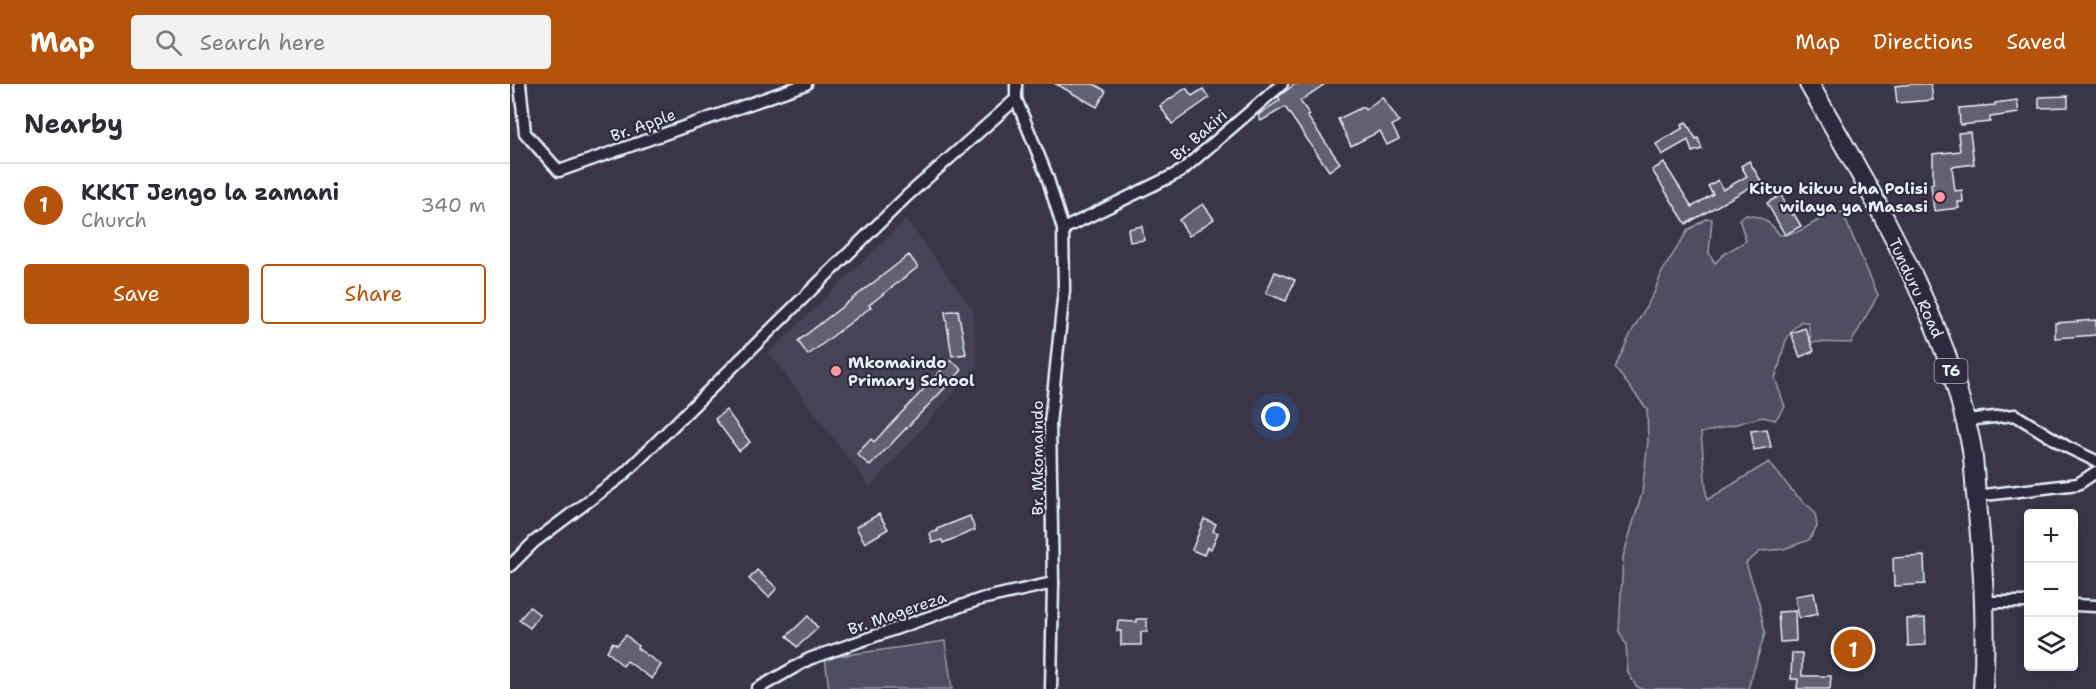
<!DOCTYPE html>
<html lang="en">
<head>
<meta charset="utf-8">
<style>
	:root { --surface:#fff; --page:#f2f2f3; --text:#2b2b33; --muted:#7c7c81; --line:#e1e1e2; --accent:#b45309 }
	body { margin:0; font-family:"Shantell Sans",sans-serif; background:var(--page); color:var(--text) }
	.controls { position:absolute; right:18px; bottom:18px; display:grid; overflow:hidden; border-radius:6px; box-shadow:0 3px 15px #0003 }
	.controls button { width:54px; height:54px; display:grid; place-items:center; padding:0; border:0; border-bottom:2px solid var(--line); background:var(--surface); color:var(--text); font:30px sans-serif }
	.you { position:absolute; left:766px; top:333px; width:21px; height:21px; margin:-15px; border:4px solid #fff; border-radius:50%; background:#1a73e8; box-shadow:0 0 0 9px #1a73e833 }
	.badge { display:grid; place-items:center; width:39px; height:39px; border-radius:50%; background:var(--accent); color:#fff; font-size:20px; font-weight:700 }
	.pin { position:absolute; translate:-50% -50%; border:3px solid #fff; box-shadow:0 2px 6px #0006 }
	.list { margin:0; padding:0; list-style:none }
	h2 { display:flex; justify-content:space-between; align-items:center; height:78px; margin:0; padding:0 24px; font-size:26px }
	h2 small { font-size:20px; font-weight:400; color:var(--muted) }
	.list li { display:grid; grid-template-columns:39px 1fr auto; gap:18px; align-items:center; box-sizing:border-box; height:84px; padding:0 24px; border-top:2px solid var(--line) }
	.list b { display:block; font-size:22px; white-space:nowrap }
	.list p { margin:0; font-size:20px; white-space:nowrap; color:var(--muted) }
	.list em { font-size:20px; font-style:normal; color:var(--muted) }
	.actions { display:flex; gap:12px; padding:18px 24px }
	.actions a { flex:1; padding:14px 0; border:2px solid var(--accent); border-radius:6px; text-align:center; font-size:21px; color:var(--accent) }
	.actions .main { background:var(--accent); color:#fff }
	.icon { flex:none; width:33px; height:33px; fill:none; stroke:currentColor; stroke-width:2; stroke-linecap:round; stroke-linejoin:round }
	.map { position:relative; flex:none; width:1586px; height:605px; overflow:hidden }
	header { display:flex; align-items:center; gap:36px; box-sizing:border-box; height:84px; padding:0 30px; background:var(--accent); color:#fff }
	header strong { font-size:28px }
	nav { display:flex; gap:33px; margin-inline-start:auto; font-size:21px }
	.search { width:420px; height:54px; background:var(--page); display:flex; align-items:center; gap:15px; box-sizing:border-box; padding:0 21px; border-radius:6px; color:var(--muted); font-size:22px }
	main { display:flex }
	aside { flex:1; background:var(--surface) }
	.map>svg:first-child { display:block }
</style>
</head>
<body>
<header>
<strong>Map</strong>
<div class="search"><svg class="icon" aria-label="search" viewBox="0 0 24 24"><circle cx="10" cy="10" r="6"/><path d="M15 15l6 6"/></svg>Search here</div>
<nav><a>Map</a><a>Directions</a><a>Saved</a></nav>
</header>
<main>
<aside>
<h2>Nearby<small></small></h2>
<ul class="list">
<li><span class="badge">1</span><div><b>KKKT Jengo la zamani</b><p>Church</p></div><em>340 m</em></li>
</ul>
<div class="actions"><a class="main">Save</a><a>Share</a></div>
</aside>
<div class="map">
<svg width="1586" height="605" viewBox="0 0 1586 605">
	<rect width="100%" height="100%" fill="#3a3648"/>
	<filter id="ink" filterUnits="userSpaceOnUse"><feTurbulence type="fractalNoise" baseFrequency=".0167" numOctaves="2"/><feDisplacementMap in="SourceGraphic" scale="12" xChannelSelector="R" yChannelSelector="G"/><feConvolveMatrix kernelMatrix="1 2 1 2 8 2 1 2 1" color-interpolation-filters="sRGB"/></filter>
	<g filter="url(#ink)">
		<path fill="#464354" d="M 396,135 L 463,226 L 468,282 L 360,403 L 259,269 Z"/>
		<g fill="#504e5f" stroke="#9ca0ac" stroke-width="1.5">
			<path d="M 1332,128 L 1368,211 L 1341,259 L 1301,258 L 1298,238 L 1290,238 C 1269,258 1275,270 1265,294 L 1275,323 L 1265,336 L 1253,333 L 1191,349 L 1197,416 L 1259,378 L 1283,408 L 1305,428 L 1307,443 L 1299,456 L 1274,465 L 1251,467 L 1236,479 L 1249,519 L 1255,549 L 1238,605 L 1131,605 L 1126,602 L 1118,589 L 1116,561 L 1109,547 L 1113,473 L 1132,409 L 1138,357 L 1137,325 L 1105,284 L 1121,249 L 1144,209 L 1152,188 L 1178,146 L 1197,134 L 1202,135 L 1199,169 L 1205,179 L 1214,170 L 1236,157 L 1229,135 L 1235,131 C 1252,132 1260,138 1270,151 C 1292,150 1296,142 1314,133 C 1319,130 1326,129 1332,128 Z"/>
			<path d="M 435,557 L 442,605 L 319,605 L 315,574 Z"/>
		</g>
		<g fill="#636171" stroke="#e8f1f8" stroke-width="1.5">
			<path d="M 546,0 L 584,0 L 596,7 L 587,23 Z"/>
			<path d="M 785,0 L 815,0 L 790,17 L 800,31 L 797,32 L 830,79 L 819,87 L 775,23 L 751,37 L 748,31 L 770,16 L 768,13 Z"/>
			<path d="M 1403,0 L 1421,0 L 1423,16 L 1387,19 L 1385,2 Z"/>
			<path d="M 676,4 L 682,12 L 693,5 L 699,14 L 662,40 L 650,22 Z"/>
			<path d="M 1558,12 L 1558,23 L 1529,24 L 1529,13 Z"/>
			<path d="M 872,13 L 889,37 L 882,42 L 889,55 L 877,61 L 870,47 L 841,62 L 828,35 L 853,23 L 855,26 Z"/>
			<path d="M 1507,16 L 1509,29 L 1480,33 L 1480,38 L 1450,41 L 1449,24 L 1485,21 L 1485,19 Z"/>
			<path d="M 1176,38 L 1186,55 L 1188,54 L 1192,65 L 1182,68 L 1178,56 L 1152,71 L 1146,60 L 1173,44 L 1172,40 Z"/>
			<path d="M 1460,48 L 1464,80 L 1442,83 L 1445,107 L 1452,106 L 1453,118 L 1448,118 L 1449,124 L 1424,127 L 1421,100 L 1423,100 L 1423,70 L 1450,67 L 1448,49 Z"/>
			<path d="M 1239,77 L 1251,97 L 1176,140 L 1142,86 L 1154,79 L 1182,123 L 1203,110 L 1198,102 L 1208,96 L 1213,106 L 1237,92 L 1231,82 Z"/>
			<path d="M 1271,111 L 1282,131 L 1284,130 L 1291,142 L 1275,151 L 1257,119 Z"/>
			<path d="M 693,120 L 704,135 L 679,152 L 669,136 Z"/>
			<path d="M 632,142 L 634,156 L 620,158 L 618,145 Z"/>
			<path d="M 399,171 L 408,183 L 359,221 L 361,223 L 298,271 L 288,257 Z"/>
			<path d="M 765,188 L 785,196 L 776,217 L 756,209 Z"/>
			<path d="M 448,226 L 456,270 L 442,272 L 435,228 Z"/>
			<path d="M 1586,236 L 1586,251 L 1545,254 L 1545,239 Z"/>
			<path d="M 1295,244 L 1304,267 L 1290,273 L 1281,249 Z"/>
			<path d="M 441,276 L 452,286 L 360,382 L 347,370 L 361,355 L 364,358 Z"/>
			<path d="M 216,326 L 240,358 L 229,367 L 205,335 Z"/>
			<path d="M 1257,345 L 1261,363 L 1244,366 L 1241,347 Z"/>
			<path d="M 369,430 L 378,445 L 355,459 L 346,443 Z"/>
			<path d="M 460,432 L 465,446 L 433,459 L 432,456 L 422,459 L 420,449 L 428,447 L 427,445 Z"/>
			<path d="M 694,435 L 706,440 L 703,447 L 708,449 L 701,465 L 697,463 L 694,471 L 682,466 Z"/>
			<path d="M 1414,472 L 1415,500 L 1384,502 L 1383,474 Z"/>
			<path d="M 247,486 L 267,504 L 259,513 L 239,495 Z"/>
			<path d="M 1304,509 L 1308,530 L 1289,534 L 1285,512 Z"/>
			<path d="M 20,523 L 30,531 L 20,544 L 9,536 Z"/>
			<path d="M 1285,527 L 1286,557 L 1270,558 L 1268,528 Z"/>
			<path d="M 298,532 L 308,544 L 287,563 L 277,552 Z"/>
			<path d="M 1415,534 L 1416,561 L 1398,562 L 1397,535 Z"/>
			<path d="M 627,535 L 637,535 L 637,548 L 631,548 L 631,561 L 611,561 L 611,547 L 607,547 L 608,537 L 627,538 Z"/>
			<path d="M 1332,550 L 1359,554 L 1357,569 L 1329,565 Z"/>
			<path d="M 116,551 L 128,562 L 127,564 L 151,581 L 142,595 L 117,577 L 113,582 L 97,567 L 103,558 L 107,561 Z"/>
			<path d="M 1282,569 L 1292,569 L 1292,592 L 1321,592 L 1320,605 L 1287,605 L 1288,595 L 1281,595 Z"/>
		</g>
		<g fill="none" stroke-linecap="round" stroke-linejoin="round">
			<g stroke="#e8f1f8" stroke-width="15">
				<g id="minor">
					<path d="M 10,0 L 15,49 L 49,87 L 296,0"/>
					<path d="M 506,0 L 506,15 L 537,92 L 553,145 L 554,206 L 540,340 L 543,499 L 541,605"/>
					<path d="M 553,145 L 670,88 L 772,0"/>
					<path d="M 1455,336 L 1505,331 L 1557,363 L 1586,377"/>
					<path d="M 1466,412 L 1568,400 L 1586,388"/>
					<path d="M 0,482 L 24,458 L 113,391 L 397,112 L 506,15"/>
					<path d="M 1473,518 L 1518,518"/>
					<path d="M 1564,521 L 1586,522"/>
					<path d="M 247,605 L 299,575 L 471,515 L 543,499"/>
				</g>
			</g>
			<g stroke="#e8f1f8" stroke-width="22">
				<path id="trunk" d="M 1299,0 C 1349,86 1400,174 1435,268 C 1445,294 1452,323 1459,351 C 1464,369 1464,390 1466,410 C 1473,474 1477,540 1473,605"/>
			</g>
			<use href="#minor" stroke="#2f2a3d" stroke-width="10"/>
			<use href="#trunk" stroke="#2f2a3d" stroke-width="18"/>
		</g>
	</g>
	<g fill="#ff9aa2" stroke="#2f2a3d" stroke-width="2">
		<circle cx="1430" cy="113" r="6"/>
		<circle cx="326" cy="287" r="6"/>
	</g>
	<g text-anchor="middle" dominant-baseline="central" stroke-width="4.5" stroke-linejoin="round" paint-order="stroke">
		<rect fill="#2f2a3d" stroke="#b0b5c0" stroke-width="1.5" x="1424.5" y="275" width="33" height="24" rx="4.5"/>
		<g font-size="15" font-weight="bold" fill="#e8f1f8">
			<text x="1441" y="287">T6</text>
		</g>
		<g font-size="16" fill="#e8f1f8" stroke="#2f2a3d">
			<text transform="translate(133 41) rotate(-20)">Br. Apple</text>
			<text transform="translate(689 51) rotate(-41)">Br. Bakiri</text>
			<text transform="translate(1406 204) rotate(65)">Tunduru Road</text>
			<text transform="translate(527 374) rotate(-90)">Br. Mkomaindo</text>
			<text transform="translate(387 529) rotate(-19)">Br. Magereza</text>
		</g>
		<g font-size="16" font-weight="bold" fill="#e8f1f8" stroke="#2f2a3d" text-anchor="end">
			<text x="1418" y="104">Kituo kikuu cha Polisi<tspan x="1418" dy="18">wilaya ya Masasi</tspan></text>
			<text x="338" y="278" text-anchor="start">Mkomaindo<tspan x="338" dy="18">Primary School</tspan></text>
		</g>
	</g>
</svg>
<div class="controls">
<button>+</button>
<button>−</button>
<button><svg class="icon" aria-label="layers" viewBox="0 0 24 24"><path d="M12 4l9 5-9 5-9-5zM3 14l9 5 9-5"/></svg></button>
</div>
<div class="you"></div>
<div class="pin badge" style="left:1343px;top:565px">1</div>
</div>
</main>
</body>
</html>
